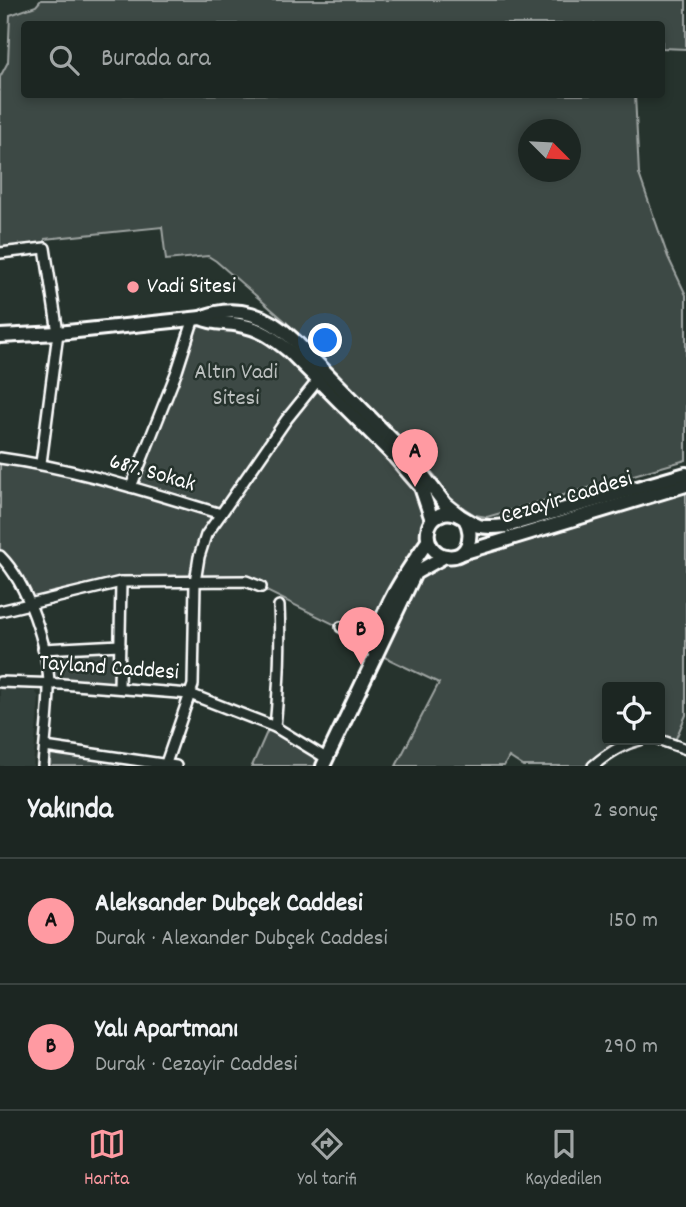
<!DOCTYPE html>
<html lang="tr">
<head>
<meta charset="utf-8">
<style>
	:root { --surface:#1c2622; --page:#252e2a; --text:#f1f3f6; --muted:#a0a5a5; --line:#3a4340; --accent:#ff9aa2 }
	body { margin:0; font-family:Dekko,sans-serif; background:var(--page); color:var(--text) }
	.controls { position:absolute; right:21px; bottom:21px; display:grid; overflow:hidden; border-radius:7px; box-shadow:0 4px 10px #0003 }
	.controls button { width:63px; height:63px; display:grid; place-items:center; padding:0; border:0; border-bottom:2px solid var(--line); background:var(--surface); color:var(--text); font:35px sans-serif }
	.compass { position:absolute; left:518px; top:119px; width:63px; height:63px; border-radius:50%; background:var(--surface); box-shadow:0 4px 10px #0003; rotate:114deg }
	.you { position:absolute; left:326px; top:341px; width:24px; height:24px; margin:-18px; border:5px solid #fff; border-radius:50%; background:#1a73e8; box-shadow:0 0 0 10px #1a73e833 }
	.badge { display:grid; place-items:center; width:46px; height:46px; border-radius:50%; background:var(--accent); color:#111; font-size:23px; font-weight:700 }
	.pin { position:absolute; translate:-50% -58px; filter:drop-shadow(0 2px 4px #0008) }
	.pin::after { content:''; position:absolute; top:37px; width:24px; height:21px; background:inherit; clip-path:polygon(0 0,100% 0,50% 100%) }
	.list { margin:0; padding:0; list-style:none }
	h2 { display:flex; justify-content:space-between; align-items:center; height:91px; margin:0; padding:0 28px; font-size:30px }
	h2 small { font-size:23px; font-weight:400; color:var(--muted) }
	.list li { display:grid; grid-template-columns:46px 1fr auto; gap:21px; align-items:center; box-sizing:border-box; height:126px; padding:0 28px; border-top:2px solid var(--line) }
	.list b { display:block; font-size:26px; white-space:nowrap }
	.list p { margin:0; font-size:23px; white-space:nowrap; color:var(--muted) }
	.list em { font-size:23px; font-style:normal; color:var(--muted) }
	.icon { flex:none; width:38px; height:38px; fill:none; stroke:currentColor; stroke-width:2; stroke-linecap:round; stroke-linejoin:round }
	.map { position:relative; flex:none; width:686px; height:766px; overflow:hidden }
	.search { position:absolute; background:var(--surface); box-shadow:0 4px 10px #0003; left:21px; right:21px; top:21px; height:77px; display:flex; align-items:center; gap:18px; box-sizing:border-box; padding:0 24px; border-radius:7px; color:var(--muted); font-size:26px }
	.sheet { height:343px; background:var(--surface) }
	nav { display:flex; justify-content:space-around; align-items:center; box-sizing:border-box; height:98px; border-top:2px solid var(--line); background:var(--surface); font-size:19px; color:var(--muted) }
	nav a { display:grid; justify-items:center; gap:4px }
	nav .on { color:var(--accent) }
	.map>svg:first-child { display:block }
</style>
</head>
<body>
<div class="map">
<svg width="686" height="766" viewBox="0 0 686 766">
	<rect width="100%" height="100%" fill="#26332d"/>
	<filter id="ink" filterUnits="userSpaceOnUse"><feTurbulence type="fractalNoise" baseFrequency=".0143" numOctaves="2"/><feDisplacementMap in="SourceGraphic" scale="14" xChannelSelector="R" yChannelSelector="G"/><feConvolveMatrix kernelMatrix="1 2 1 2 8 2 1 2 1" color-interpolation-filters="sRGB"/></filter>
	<g filter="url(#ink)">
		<path fill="#333f3a" d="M 0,687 L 35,691 L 39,697 L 33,766 L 0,766 Z"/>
		<g fill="#3e4944" stroke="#9ea4a2" stroke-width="2" fill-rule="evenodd">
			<path d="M 41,0 L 686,0 L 686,49 L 662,48 L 662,24 L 24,24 L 24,94 L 635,95 L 639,174 L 668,257 L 686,295 L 686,460 L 487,517 L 475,515 L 464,508 L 444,493 L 436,477 L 415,452 L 285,321 L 216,261 L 208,256 L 166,260 L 162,227 L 45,239 L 45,248 L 0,253 L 0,77 L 8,62 L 10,15 L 36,6 ZM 528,130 L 570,130 L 570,172 L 528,172 Z"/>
			<path d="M 194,318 L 271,336 L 421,487 L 429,526 L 374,644 L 246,581 L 121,582 L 30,604 L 0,556 L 0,458 L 131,486 Z"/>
			<path d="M 686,485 L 686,715 L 674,743 L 660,740 L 660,687 L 607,687 L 607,740 L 640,740 L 593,766 L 523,766 L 509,757 L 504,766 L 396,766 L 439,683 L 376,653 L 425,566 Z"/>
			<path d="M 120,645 L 119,688 L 49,684 L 43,649 Z"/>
			<path d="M 270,725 L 326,758 L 323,766 L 252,766 Z"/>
			<path d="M 51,752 L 121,761 L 119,766 L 50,766 Z"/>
		</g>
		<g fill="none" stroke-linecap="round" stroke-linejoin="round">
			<g stroke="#fff" stroke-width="14">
				<g id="minor">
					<path d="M 0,253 L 45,248 L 58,333 L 41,463"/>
					<path d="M 0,458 C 75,468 148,492 221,514 L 206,535 L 199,557 L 195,582 L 193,685 L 165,766"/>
					<path d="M 131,487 L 177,371 L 194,318"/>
					<path d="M 221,514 L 286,420 L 319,379"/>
					<path d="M 0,556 C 28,584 48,646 49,685 C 49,712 45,739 43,766"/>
					<path d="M 0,611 L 121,582 L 246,581 L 261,587"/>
					<path d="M 341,627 L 374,644"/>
					<path d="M 43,649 L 120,645"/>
					<path d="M 0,682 L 62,684 L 190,694 L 275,727 L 326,758"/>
					<path d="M 119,688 L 121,582"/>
					<path d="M 275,727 C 279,686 281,647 279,606"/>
					<path d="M 660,740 L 686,749"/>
					<path d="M 45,747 L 176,766"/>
					<path d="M 593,766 C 607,754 622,744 640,740"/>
				</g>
			</g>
			<g stroke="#fff" stroke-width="18">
				<g id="secondary">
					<path d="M 201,318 C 214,324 225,322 239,325 C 260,328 273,338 289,351 L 395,457 L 421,487 L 432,520"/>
					<path d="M 0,336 L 58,333 L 201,318 C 236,302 269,316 295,341 L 410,458 L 445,504 L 459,515"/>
					<path d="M 465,519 C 475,535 468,560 446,556 C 423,552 421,519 444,513 C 458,510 466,522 479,526 C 488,528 497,527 506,526 L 686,474"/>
					<path d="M 462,553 L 686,485"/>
					<path d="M 374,652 C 377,614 406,572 428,541"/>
					<path d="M 323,766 L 415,573 L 445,556"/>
				</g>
			</g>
			<use href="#minor" stroke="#26332d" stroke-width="9"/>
			<use href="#secondary" stroke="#26332d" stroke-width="12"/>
		</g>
	</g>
	<circle fill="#ff9aa2" stroke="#26332d" stroke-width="2.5" cx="133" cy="287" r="7"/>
	<g text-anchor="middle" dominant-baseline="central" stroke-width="5" stroke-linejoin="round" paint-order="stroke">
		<g font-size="23" fill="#fff" stroke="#26332d" text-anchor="start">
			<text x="147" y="287">Vadi Sitesi</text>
		</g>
		<g font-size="23" fill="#bbbfbe" stroke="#26332d">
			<text x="236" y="373">Altın Vadi<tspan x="236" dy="26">Sitesi</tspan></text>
		</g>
		<g font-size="23" fill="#fff" stroke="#26332d">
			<text transform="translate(152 474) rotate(16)">687. Sokak</text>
			<text transform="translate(567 499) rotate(-17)">Cezayir Caddesi</text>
			<text transform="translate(109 669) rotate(4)">Tayland Caddesi</text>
		</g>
	</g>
</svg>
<div class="controls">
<button><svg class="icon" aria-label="locate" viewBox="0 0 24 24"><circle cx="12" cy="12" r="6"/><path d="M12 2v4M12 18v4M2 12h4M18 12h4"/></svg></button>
</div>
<svg class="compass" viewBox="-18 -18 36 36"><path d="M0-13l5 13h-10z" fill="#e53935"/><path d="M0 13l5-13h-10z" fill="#a0a5a5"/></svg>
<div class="you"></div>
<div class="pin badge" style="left:415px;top:487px">A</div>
<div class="pin badge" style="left:361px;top:665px">B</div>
<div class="search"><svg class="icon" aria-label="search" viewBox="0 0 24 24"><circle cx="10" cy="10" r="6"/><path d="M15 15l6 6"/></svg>Burada ara</div>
</div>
<section class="sheet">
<h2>Yakında<small>2 sonuç</small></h2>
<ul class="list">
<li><span class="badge">A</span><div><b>Aleksander Dubçek Caddesi</b><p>Durak · Alexander Dubçek Caddesi</p></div><em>150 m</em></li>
<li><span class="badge">B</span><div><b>Yalı Apartmanı</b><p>Durak · Cezayir Caddesi</p></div><em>290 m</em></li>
</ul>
</section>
<nav>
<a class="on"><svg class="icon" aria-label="map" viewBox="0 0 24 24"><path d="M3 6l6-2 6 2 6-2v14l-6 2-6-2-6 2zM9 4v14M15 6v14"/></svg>Harita</a>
<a><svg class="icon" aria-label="directions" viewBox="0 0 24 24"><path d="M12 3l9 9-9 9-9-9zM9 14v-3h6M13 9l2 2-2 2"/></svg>Yol tarifi</a>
<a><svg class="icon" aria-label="saved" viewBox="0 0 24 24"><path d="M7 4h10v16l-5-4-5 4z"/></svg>Kaydedilen</a>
</nav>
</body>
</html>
